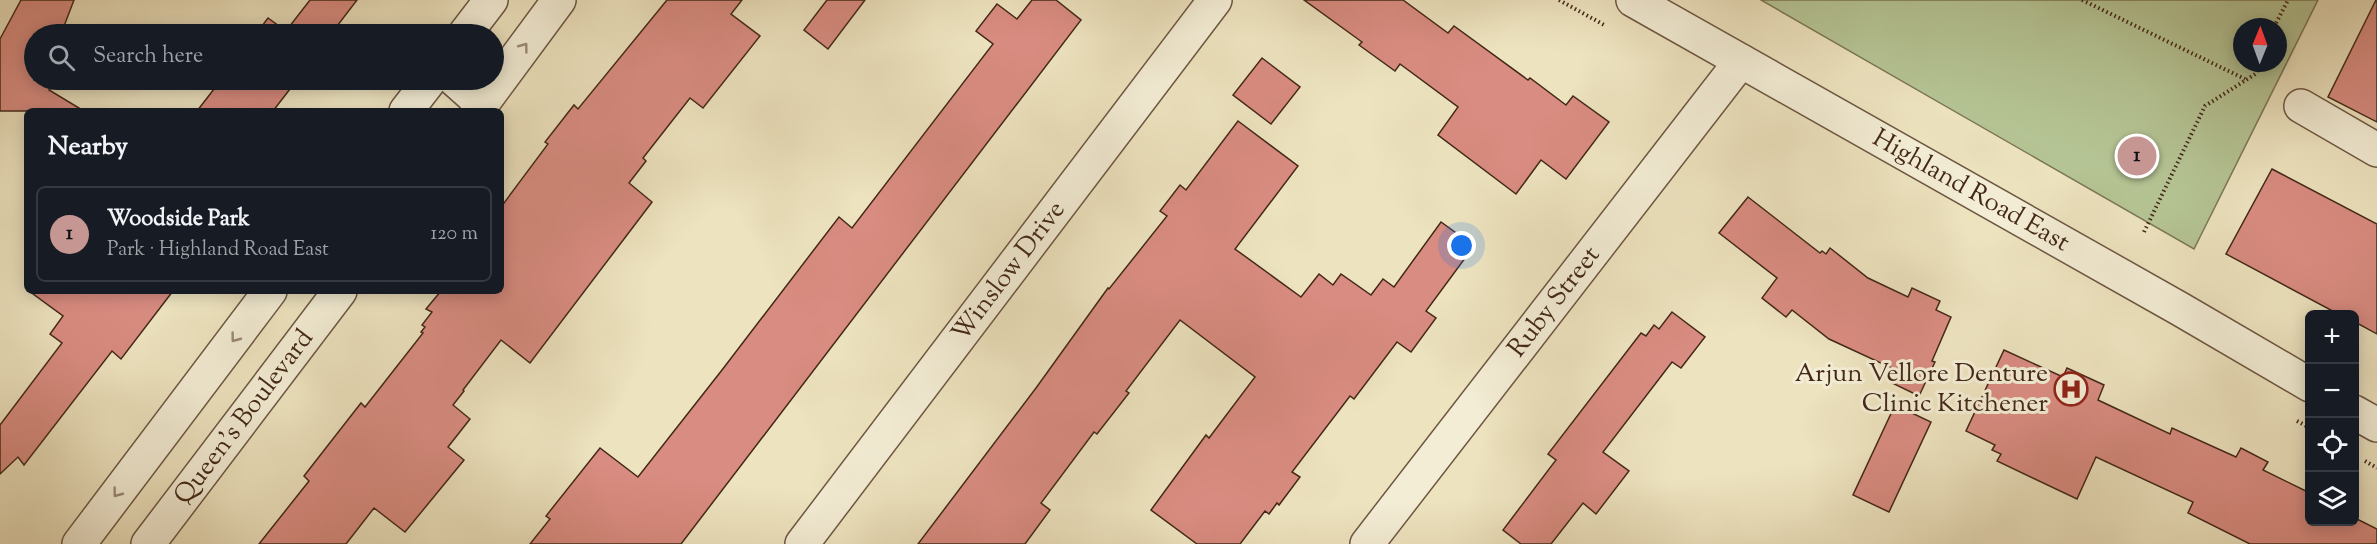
<!DOCTYPE html>
<html lang="en">
<head>
<meta charset="utf-8">
<style>
	:root { --surface:#171b24; --page:#242831; --text:#f1f3f6; --muted:#9ea1a6; --line:#363941; --accent:#c59692 }
	body { margin:0; font-family:"Sorts Mill Goudy",serif; background:var(--page); color:var(--text) }
	.controls { position:absolute; right:18px; bottom:18px; display:grid; overflow:hidden; border-radius:9px; box-shadow:0 3px 15px #0003 }
	.controls button { width:54px; height:54px; display:grid; place-items:center; padding:0; border:0; border-bottom:2px solid var(--line); background:var(--surface); color:var(--text); font:30px sans-serif }
	.compass { position:absolute; left:2233px; top:18px; width:54px; height:54px; border-radius:50%; background:var(--surface); box-shadow:0 3px 15px #0003; rotate:1deg }
	.you { position:absolute; left:1462px; top:246px; width:21px; height:21px; margin:-15px; border:4px solid #fff; border-radius:50%; background:#1a73e8; box-shadow:0 0 0 9px #1a73e833 }
	.badge { display:grid; place-items:center; width:39px; height:39px; border-radius:50%; background:var(--accent); color:#111; font-size:20px; font-weight:700 }
	.pin { position:absolute; translate:-50% -50%; border:3px solid #fff; box-shadow:0 2px 6px #0006 }
	.list { margin:0; padding:0; list-style:none }
	h2 { display:flex; justify-content:space-between; align-items:center; height:78px; margin:0; padding:0 24px; font-size:26px }
	h2 small { font-size:20px; font-weight:400; color:var(--muted) }
	.list li { display:grid; grid-template-columns:39px 1fr auto; gap:18px; align-items:center; box-sizing:border-box; height:96px; margin:0 12px 12px; padding:0 12px; border:2px solid var(--line); border-radius:9px }
	.list b { display:block; font-size:22px; white-space:nowrap }
	.list p { margin:0; font-size:20px; white-space:nowrap; color:var(--muted) }
	.list em { font-size:20px; font-style:normal; color:var(--muted) }
	.icon { flex:none; width:33px; height:33px; fill:none; stroke:currentColor; stroke-width:2; stroke-linecap:round; stroke-linejoin:round }
	.map { position:relative; flex:none; width:2377px; height:544px; overflow:hidden }
	.search { position:absolute; background:var(--surface); box-shadow:0 3px 15px #0003; left:24px; top:24px; width:480px; height:66px; display:flex; align-items:center; gap:15px; box-sizing:border-box; padding:0 21px; border-radius:33px; color:var(--muted); font-size:22px }
	.panel { position:absolute; background:var(--surface); box-shadow:0 3px 15px #0003; left:24px; top:108px; width:480px; height:186px; border-radius:9px }
	.map>svg:first-child { display:block }
</style>
</head>
<body>
<div class="map">
<svg width="2377" height="544" viewBox="0 0 2377 544">
	<rect width="100%" height="100%" fill="#ede3bf"/>
	<filter id="stains"><feTurbulence type="fractalNoise" baseFrequency=".00333" numOctaves="4"/><feColorMatrix values="0 0 0 0 .2 0 0 0 0 .09 0 0 0 0 .02 0 0 0 .5 -.17"/></filter>
	<radialGradient id="worn" r=".72"><stop offset=".6" stop-color="#630" stop-opacity="0"/><stop offset="1" stop-color="#630" stop-opacity=".3"/></radialGradient>
	<path fill="#b5c494" stroke="#7c7656" stroke-width="1.5" fill-rule="evenodd" d="M 1761,0 L 2318,0 L 2194,249 ZM 2242,27 L 2278,27 L 2278,63 L 2242,63 Z"/>
	<g fill="#d98c81" stroke="#432819" stroke-width="1.5">
		<path d="M 21,0 L 74,0 L 61,34 L 34,34 L 34,80 L 55,80 L 49,90 L 84,111 L 0,111 L 0,39 Z"/>
		<path d="M 310,0 L 357,0 L 331,34 L 256,34 L 268,18 L 286,31 Z"/>
		<path d="M 667,0 L 742,0 L 731,14 L 760,36 L 703,108 L 690,98 L 643,158 L 646,161 L 629,183 L 652,202 L 530,363 L 501,340 L 463,390 L 464,391 L 453,405 L 470,419 L 448,447 L 464,460 L 405,532 L 374,508 L 346,544 L 259,544 L 309,481 L 304,476 L 361,403 L 365,407 L 423,333 L 421,332 L 425,327 L 422,325 L 432,312 L 426,309 L 441,291 L 501,291 L 501,207 L 548,144 L 545,142 L 574,105 L 578,109 Z"/>
		<path d="M 827,0 L 865,0 L 828,49 L 804,30 Z"/>
		<path d="M 1032,0 L 1056,0 L 1081,20 L 681,544 L 530,544 L 550,519 L 546,516 L 600,448 L 638,477 L 722,370 L 839,217 L 852,228 L 993,44 L 976,31 L 997,4 L 1017,19 Z"/>
		<path d="M 1304,0 L 1403,0 L 1448,33 L 1454,26 L 1528,80 L 1530,78 L 1566,105 L 1573,96 L 1609,122 L 1566,179 L 1541,160 L 1516,194 L 1438,135 L 1458,107 L 1400,64 L 1395,71 L 1359,45 L 1362,42 Z"/>
		<path d="M 2376,0 L 2377,0 L 2377,122 L 2328,97 Z"/>
		<path d="M 1262,58 L 1300,87 L 1271,124 L 1233,95 Z"/>
		<path d="M 221,80 L 297,80 L 273,111 L 197,111 Z"/>
		<path d="M 1238,121 L 1298,166 L 1235,249 L 1301,297 L 1319,274 L 1333,285 L 1341,274 L 1371,295 L 1383,279 L 1394,287 L 1441,222 L 1474,246 L 1426,311 L 1436,318 L 1411,352 L 1397,342 L 1354,399 L 1350,396 L 1292,472 L 1300,477 L 1279,505 L 1277,503 L 1269,514 L 1265,511 L 1240,544 L 1197,544 L 1151,510 L 1206,435 L 1209,438 L 1255,377 L 1180,320 L 1126,391 L 1129,393 L 1097,434 L 1094,432 L 1041,503 L 1050,510 L 1025,544 L 918,544 L 1036,388 L 1108,288 L 1109,289 L 1167,216 L 1160,211 L 1180,185 L 1186,190 Z"/>
		<path d="M 2272,169 L 2377,224 L 2377,334 L 2355,322 L 2355,315 L 2340,315 L 2226,254 Z"/>
		<path d="M 1748,197 L 1820,253 L 1822,251 L 1826,254 L 1830,248 L 1868,278 L 1908,297 L 1912,288 L 1940,301 L 1936,310 L 1951,317 L 1932,361 L 1935,362 L 1919,396 L 1888,381 L 1894,369 L 1829,339 L 1792,310 L 1786,317 L 1762,298 L 1777,278 L 1719,233 Z"/>
		<path d="M 29,291 L 173,291 L 121,359 L 112,351 L 24,465 L 18,457 L 0,474 L 0,425 L 62,343 L 50,334 L 63,316 Z"/>
		<path d="M 1672,312 L 1705,337 L 1681,368 L 1672,362 L 1603,452 L 1629,471 L 1596,514 L 1583,503 L 1551,544 L 1521,544 L 1503,530 L 1556,460 L 1548,454 L 1641,333 L 1646,336 L 1654,325 L 1659,329 Z"/>
		<path d="M 2004,350 L 2063,377 L 2067,368 L 2104,385 L 2098,400 L 2170,434 L 2172,428 L 2236,457 L 2241,448 L 2268,462 L 2263,470 L 2310,493 L 2310,522 L 2355,522 L 2355,518 L 2377,529 L 2377,544 L 2250,544 L 2188,513 L 2193,502 L 2096,457 L 2077,499 L 1997,461 L 2001,454 L 1992,450 L 1995,445 L 1966,431 Z"/>
		<path d="M 1895,405 L 1931,422 L 1889,512 L 1853,495 Z"/>
	</g>
	<g fill="none" stroke-linecap="round" stroke-linejoin="round">
		<g stroke="#6e5742" stroke-width="36">
			<g id="minor">
				<path id="s1" d="M 1633,0 L 2180,309 L 2310,385"/>
				<path d="M 465,34 L 491,0"/>
				<path d="M 455,80 L 482,104"/>
				<path d="M 2301,106 L 2377,150"/>
				<path d="M 406,111 L 430,80"/>
				<path d="M 477,111 L 559,0"/>
				<path d="M 2354,412 L 2377,425"/>
				<path d="M 79,544 L 270,291"/>
				<path id="s2" d="M 148,544 L 340,291"/>
				<path id="s3" d="M 802,544 L 1215,0"/>
				<path id="s4" d="M 1367,544 L 1741,61"/>
			</g>
		</g>
		<g stroke="#432819" stroke-width="4" stroke-dasharray="1.5 3" stroke-linecap="butt">
			<path d="M 1559,0 L 1606,26"/>
			<path d="M 2082,0 L 2245,79"/>
			<path d="M 2274,27 L 2288,0"/>
			<path d="M 2144,232 L 2205,106 L 2257,73 L 2259,63"/>
			<path d="M 2297,421 L 2310,428"/>
			<path d="M 2365,461 L 2377,468"/>
		</g>
		<use href="#minor" stroke="#f3edd5" stroke-width="33"/>
	</g>
	<defs><path id="oneway-chevron" d="M-2-3.5L2.5 0L-2 3.5" fill="none" stroke-width="1.6" stroke-linecap="round" stroke-linejoin="round" transform="scale(1.5)"/></defs>
	<g stroke="#9b8a77">
		<use href="#oneway-chevron" transform="translate(524 47) rotate(-53)"/>
		<use href="#oneway-chevron" transform="translate(235 338) rotate(127)"/>
		<use href="#oneway-chevron" transform="translate(117 493) rotate(127)"/>
	</g>
	<defs>
		<g id="hospital-ring" transform="scale(1.725)"><circle r="9.5" fill="#f3edd5" stroke="#8f2418" stroke-width="1.5"/><path d="M-5-5h3v3.5h4V-5h3V5h-3V1.5h-4V5h-3Z" fill="#8f2418"/></g>
	</defs>
	<g fill-rule="evenodd">
		<use href="#hospital-ring" x="2071" y="389"/>
	</g>
	<g text-anchor="middle" dominant-baseline="central" stroke-width="6" stroke-linejoin="round" paint-order="stroke">
		<g font-size="26" fill="#432819" stroke="#f3edd5">
			<text stroke="none"><textPath href="#s1" startOffset="388">Highland Road East</textPath></text>
			<text stroke="none"><textPath href="#s3" startOffset="342">Winslow Drive</textPath></text>
			<text stroke="none"><textPath href="#s4" startOffset="306">Ruby Street</textPath></text>
			<text stroke="none"><textPath href="#s2" startOffset="159">Queen's Boulevard</textPath></text>
		</g>
		<g font-size="26" fill="#432819" stroke="#f3edd5" text-anchor="end">
			<text x="2048" y="374">Arjun Vellore Denture<tspan x="2048" dy="30">Clinic Kitchener</tspan></text>
		</g>
	</g>
	<rect width="100%" height="100%" filter="url(#stains)"/>
	<rect width="100%" height="100%" fill="url(#worn)"/>
</svg>
<div class="controls">
<button>+</button>
<button>−</button>
<button><svg class="icon" aria-label="locate" viewBox="0 0 24 24"><circle cx="12" cy="12" r="6"/><path d="M12 2v4M12 18v4M2 12h4M18 12h4"/></svg></button>
<button><svg class="icon" aria-label="layers" viewBox="0 0 24 24"><path d="M12 4l9 5-9 5-9-5zM3 14l9 5 9-5"/></svg></button>
</div>
<svg class="compass" viewBox="-18 -18 36 36"><path d="M0-13l5 13h-10z" fill="#e53935"/><path d="M0 13l5-13h-10z" fill="#9ea1a6"/></svg>
<div class="you"></div>
<div class="pin badge" style="left:2137px;top:156px">1</div>
<div class="search"><svg class="icon" aria-label="search" viewBox="0 0 24 24"><circle cx="10" cy="10" r="6"/><path d="M15 15l6 6"/></svg>Search here</div>
<section class="panel">
<h2>Nearby<small></small></h2>
<ul class="list">
<li><span class="badge">1</span><div><b>Woodside Park</b><p>Park · Highland Road East</p></div><em>120 m</em></li>
</ul>
</section>
</div>
</body>
</html>
